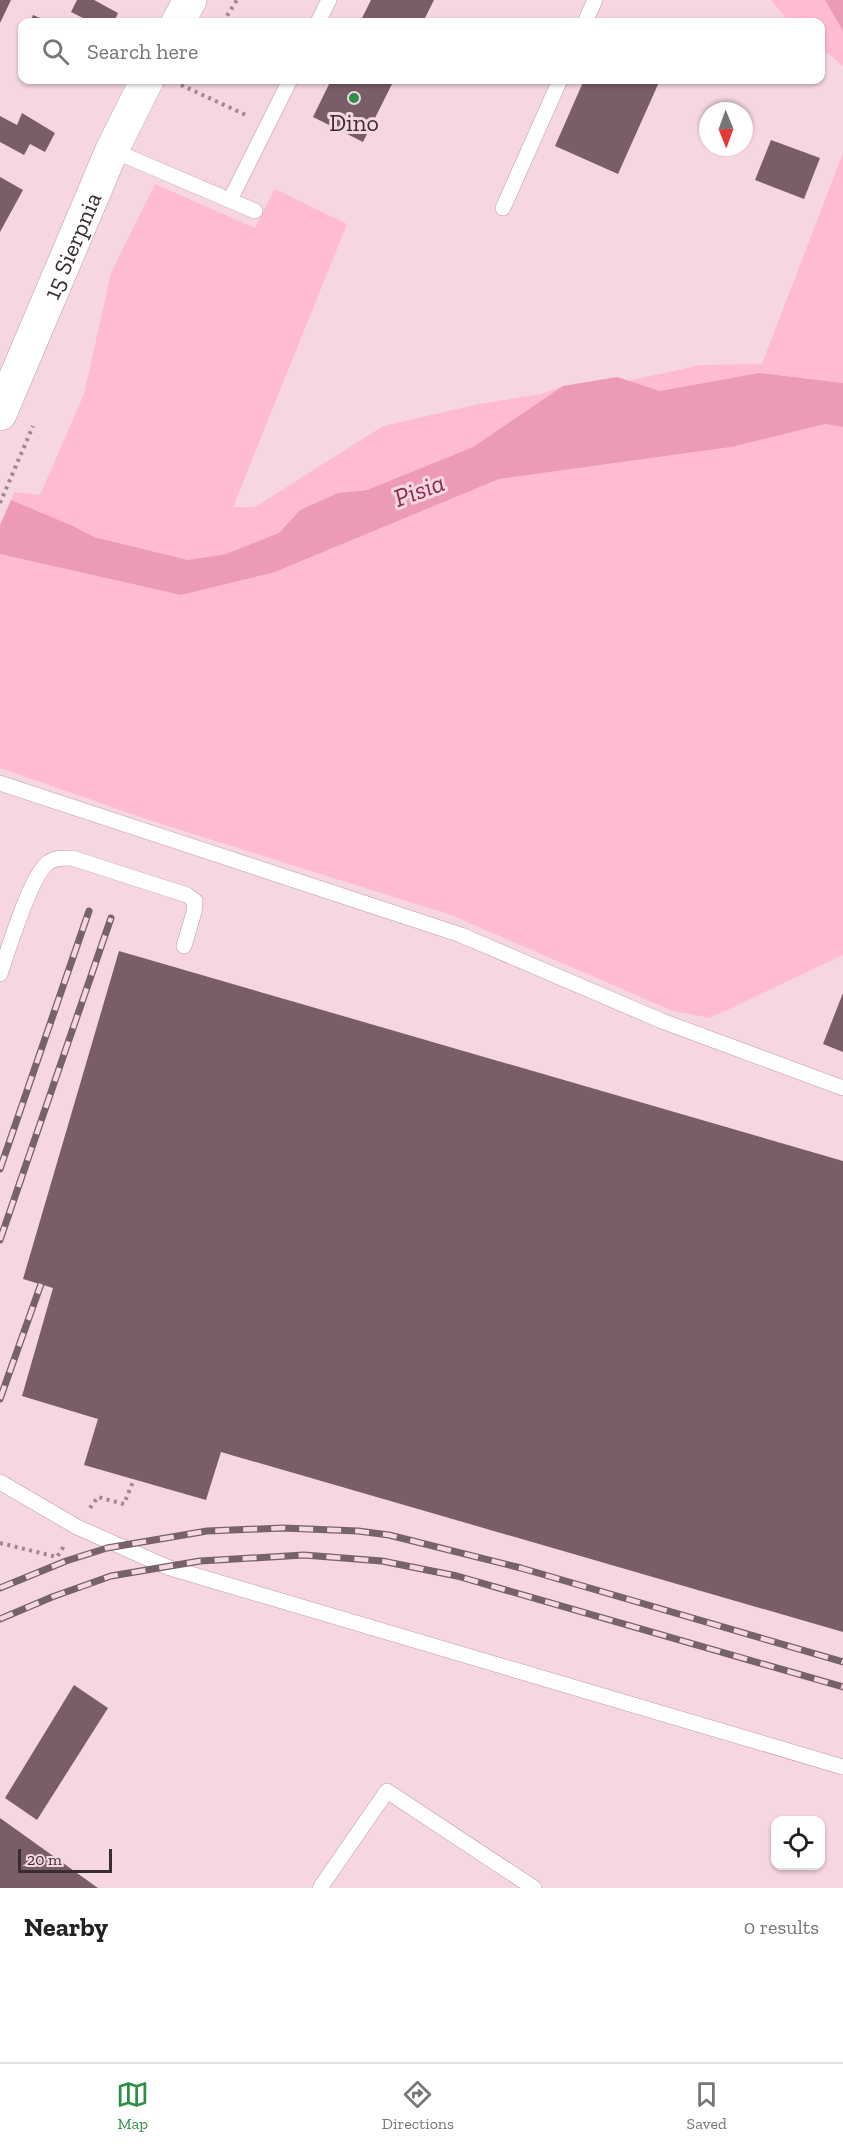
<!DOCTYPE html>
<html lang="en">
<head>
<meta charset="utf-8">
<style>
	:root { --surface:#fff; --page:#f6f6f6; --text:#222; --muted:#767676; --line:#e0e0e0; --accent:#2c9045 }
	body { margin:0; font-family:"Zilla Slab",serif; background:var(--page); color:var(--text) }
	.controls { position:absolute; right:18px; bottom:18px; display:grid; overflow:hidden; border-radius:12px; box-shadow:0 2px 4px #0004 }
	.controls button { width:54px; height:54px; display:grid; place-items:center; padding:0; border:0; border-bottom:2px solid var(--line); background:var(--surface); color:var(--text); font:30px sans-serif }
	.compass { position:absolute; left:699px; top:102px; width:54px; height:54px; border-radius:50%; background:var(--surface); box-shadow:0 2px 4px #0004; rotate:179deg }
	.scale { position:absolute; left:18px; bottom:15px; width:94px; box-sizing:border-box; padding-left:6px; border:3px solid #392d30; border-top:0; font-size:16px; line-height:21px; white-space:nowrap; color:#392d30; -webkit-text-stroke:4px #f6d6df; paint-order:stroke }
	.list { margin:0; padding:0; list-style:none }
	h2 { display:flex; justify-content:space-between; align-items:center; height:78px; margin:0; padding:0 24px; font-size:26px }
	h2 small { font-size:20px; font-weight:400; color:var(--muted) }
	.icon { flex:none; width:33px; height:33px; fill:none; stroke:currentColor; stroke-width:2; stroke-linecap:round; stroke-linejoin:round }
	.map { position:relative; flex:none; width:843px; height:1888px; overflow:hidden }
	.search { position:absolute; background:var(--surface); box-shadow:0 2px 4px #0004; left:18px; right:18px; top:18px; height:66px; display:flex; align-items:center; gap:15px; box-sizing:border-box; padding:0 21px; border-radius:12px; color:var(--muted); font-size:22px }
	.sheet { height:174px; background:var(--surface) }
	nav { display:flex; justify-content:space-around; align-items:center; box-sizing:border-box; height:84px; border-top:2px solid var(--line); background:var(--surface); font-size:16px; color:var(--muted) }
	nav a { display:grid; justify-items:center; gap:3px }
	nav .on { color:var(--accent) }
	.map>svg:first-child { display:block }
</style>
</head>
<body>
<div class="map">
<svg width="843" height="1888" viewBox="0 0 843 1888">
	<rect width="100%" height="100%" fill="#f6d6df"/>
	<g fill="#ffbbd1">
		<path d="M 771,0 L 843,0 L 843,66 L 821,48 L 820,22 L 789,22 Z"/>
		<path d="M 843,153 L 843,383 L 759,373 L 660,391 L 627,381 L 701,365 L 762,364 Z"/>
		<path d="M 155,184 L 255,228 L 275,189 L 347,224 L 233,507 L 255,507 L 383,426 L 479,404 L 541,394 L 563,386 L 473,447 L 367,490 L 338,493 L 300,510 L 280,533 L 226,554 L 188,560 L 94,537 L 11,500 L 14,492 L 40,495 L 84,394 L 111,273 Z"/>
		<path d="M 825,424 L 843,427 L 843,955 L 710,1018 L 673,1011 L 451,915 L 155,822 L 0,768 L 0,554 L 181,595 L 275,572 L 499,479 L 731,447 Z"/>
	</g>
	<g fill="#ed9ab6">
		<path d="M 825,0 L 843,0 L 843,31 Z"/>
		<path d="M 759,373 L 843,383 L 843,427 L 825,424 L 731,447 L 499,479 L 275,572 L 181,595 L 0,554 L 0,525 L 11,500 L 75,527 L 94,537 L 188,560 L 226,554 L 279,533 L 300,510 L 338,493 L 367,490 L 473,447 L 563,386 L 617,377 L 660,391 Z"/>
	</g>
	<g fill="#7a5e67">
		<path d="M 0,0 L 11,0 L 0,23 Z"/>
		<path d="M 77,0 L 94,0 L 118,13 L 114,22 L 91,22 L 71,12 Z"/>
		<path d="M 371,0 L 434,0 L 423,22 L 360,22 Z"/>
		<path d="M 33,15 L 49,22 L 30,22 Z"/>
		<path d="M 331,80 L 394,80 L 363,142 L 313,117 Z"/>
		<path d="M 584,80 L 660,80 L 618,174 L 555,146 Z"/>
		<path d="M 22,113 L 55,133 L 45,152 L 30,144 L 24,155 L 0,142 L 0,116 L 17,125 Z"/>
		<path d="M 771,140 L 820,158 L 804,199 L 755,180 Z"/>
		<path d="M 0,177 L 23,190 L 0,232 Z"/>
		<path d="M 119,951 L 843,1161 L 843,1632 L 221,1452 L 206,1500 L 84,1465 L 98,1419 L 22,1396 L 53,1288 L 23,1279 Z"/>
		<path d="M 843,993 L 843,1052 L 823,1044 Z"/>
		<path d="M 74,1685 L 108,1708 L 37,1820 L 5,1798 Z"/>
		<path d="M 0,1818 L 98,1888 L 0,1888 Z"/>
	</g>
	<g fill="none" stroke-linecap="round" stroke-linejoin="round">
		<g stroke="#bb9ca5" stroke-width="16">
			<g id="service">
				<path d="M 318,22 L 329,0"/>
				<path d="M 585,22 L 595,0"/>
				<path d="M 112,150 L 255,211"/>
				<path d="M 230,200 L 290,80"/>
				<path d="M 503,208 L 560,80"/>
				<path d="M 0,783 L 461,935 L 662,1021 L 843,1088"/>
				<path d="M 0,974 C 8,951 31,873 49,862 C 56,857 64,858 72,858 L 187,895 L 195,901 L 194,912 L 184,946"/>
				<path d="M 0,1482 L 77,1527 L 167,1567 L 843,1767"/>
				<path d="M 320,1888 L 387,1791 L 534,1888"/>
			</g>
		</g>
		<g stroke="#bb9ca5" stroke-width="34">
			<g id="secondary">
				<path d="M 178,22 L 190,0"/>
				<path id="s1" d="M 0,414 L 112,150 L 147,80"/>
			</g>
		</g>
		<g stroke="#9e888e" stroke-width="4" stroke-dasharray="3 4.5" stroke-linecap="butt">
			<path d="M 223,22 L 237,0"/>
			<path d="M 181,85 L 248,116"/>
			<path d="M 0,503 L 33,426"/>
			<path d="M 90,1508 L 98,1497 L 124,1504 L 134,1479"/>
			<path d="M 0,1543 L 57,1557 L 64,1546"/>
		</g>
		<use href="#service" stroke="#fff" stroke-width="15"/>
		<use href="#secondary" stroke="#fff" stroke-width="33"/>
		<g stroke="#766368" stroke-width="7">
			<g id="rail">
				<path d="M 0,1169 L 89,911"/>
				<path d="M 0,1240 L 111,918"/>
				<path d="M 0,1399 L 41,1284"/>
				<path d="M 0,1588 L 66,1561 L 107,1548 L 207,1531 L 283,1528 L 358,1531 L 389,1535 L 521,1568 L 843,1662"/>
				<path d="M 0,1619 L 52,1597 L 111,1576 L 200,1561 L 304,1555 L 382,1561 L 457,1576 L 843,1687"/>
			</g>
		</g>
		<use href="#rail" stroke="#f6d6df" stroke-width="4.5" stroke-dasharray="14" stroke-linecap="butt"/>
	</g>
	<circle fill="#2c9045" stroke="#f6d6df" stroke-width="2" cx="354" cy="98" r="6"/>
	<g text-anchor="middle" dominant-baseline="central" stroke-width="6" stroke-linejoin="round" paint-order="stroke">
		<g font-size="24" fill="#392d30" stroke="#f6d6df">
			<text x="354" y="122">Dino</text>
		</g>
		<g font-size="24" fill="#392d30" stroke="#f6d6df">
			<text stroke="none"><textPath href="#s1" startOffset="183">15 Sierpnia</textPath></text>
		</g>
		<g font-size="26" font-style="italic" fill="#8a2b53" stroke="#f6d6df">
			<text transform="translate(419 490) rotate(-20)">Pisia</text>
		</g>
	</g>
</svg>
<div class="controls">
<button><svg class="icon" aria-label="locate" viewBox="0 0 24 24"><circle cx="12" cy="12" r="6"/><path d="M12 2v4M12 18v4M2 12h4M18 12h4"/></svg></button>
</div>
<svg class="compass" viewBox="-18 -18 36 36"><path d="M0-13l5 13h-10z" fill="#e53935"/><path d="M0 13l5-13h-10z" fill="#767676"/></svg>
<div class="scale">20 m</div>
<div class="search"><svg class="icon" aria-label="search" viewBox="0 0 24 24"><circle cx="10" cy="10" r="6"/><path d="M15 15l6 6"/></svg>Search here</div>
</div>
<section class="sheet">
<h2>Nearby<small>0 results</small></h2>
<ul class="list">
</ul>
</section>
<nav>
<a class="on"><svg class="icon" aria-label="map" viewBox="0 0 24 24"><path d="M3 6l6-2 6 2 6-2v14l-6 2-6-2-6 2zM9 4v14M15 6v14"/></svg>Map</a>
<a><svg class="icon" aria-label="directions" viewBox="0 0 24 24"><path d="M12 3l9 9-9 9-9-9zM9 14v-3h6M13 9l2 2-2 2"/></svg>Directions</a>
<a><svg class="icon" aria-label="saved" viewBox="0 0 24 24"><path d="M7 4h10v16l-5-4-5 4z"/></svg>Saved</a>
</nav>
</body>
</html>
